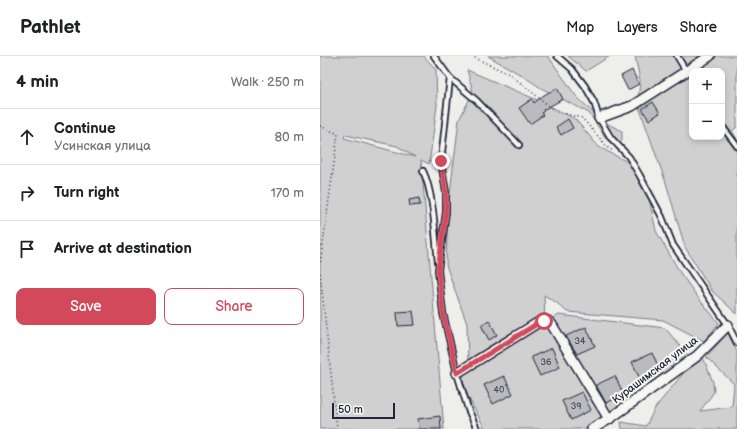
<!DOCTYPE html>
<html lang="en">
<head>
<meta charset="utf-8">
<style>
	:root { --surface:#fff; --page:#f6f6f6; --text:#202124; --muted:#757577; --line:#e0e0e0; --accent:#d1495b }
	body { margin:0; font-family:"Balsamiq Sans",sans-serif; background:var(--page); color:var(--text) }
	.controls { position:absolute; right:12px; top:12px; display:grid; overflow:hidden; border-radius:8px; box-shadow:0 2px 6px #0003 }
	.controls button { width:36px; height:36px; display:grid; place-items:center; padding:0; border:0; border-bottom:1px solid var(--line); background:var(--surface); color:var(--text); font:20px sans-serif }
	.scale { position:absolute; left:12px; bottom:10px; width:63px; box-sizing:border-box; padding-left:4px; border:2px solid #22223b; border-top:0; font-size:11px; line-height:14px; white-space:nowrap; color:#22223b; -webkit-text-stroke:3px #f6f6f2; paint-order:stroke }
	.stop { position:absolute; width:12px; height:12px; margin:-9px; border:3px solid #d1495b; border-radius:50%; background:#fff }
	.stop.end { background:#d1495b; border-color:#fff; box-shadow:0 1px 4px #0008 }
	.list { margin:0; padding:0; list-style:none }
	h2 { display:flex; justify-content:space-between; align-items:center; height:52px; margin:0; padding:0 16px; font-size:17px }
	h2 small { font-size:13px; font-weight:400; color:var(--muted) }
	.list li { display:grid; grid-template-columns:26px 1fr auto; gap:12px; align-items:center; box-sizing:border-box; height:56px; padding:0 16px; border-top:1px solid var(--line) }
	.list b { display:block; font-size:15px; white-space:nowrap }
	.list p { margin:0; font-size:13px; white-space:nowrap; color:var(--muted) }
	.list em { font-size:13px; font-style:normal; color:var(--muted) }
	.actions { display:flex; gap:8px; padding:12px 16px }
	.actions a { flex:1; padding:9px 0; border:1px solid var(--accent); border-radius:8px; text-align:center; font-size:14px; color:var(--accent) }
	.actions .main { background:var(--accent); color:#fff }
	.icon { flex:none; width:22px; height:22px; fill:none; stroke:currentColor; stroke-width:2; stroke-linecap:round; stroke-linejoin:round }
	.map { position:relative; flex:none; width:417px; height:373px; overflow:hidden }
	header { display:flex; align-items:center; gap:24px; box-sizing:border-box; height:56px; padding:0 20px; background:var(--surface); border-bottom:1px solid var(--line) }
	header strong { font-size:19px }
	nav { display:flex; gap:22px; margin-inline-start:auto; font-size:14px }
	main { display:flex }
	aside { flex:1; background:var(--surface) }
	.map>svg:first-child { display:block }
</style>
</head>
<body>
<header>
<strong>Pathlet</strong>
<nav><a>Map</a><a>Layers</a><a>Share</a></nav>
</header>
<main>
<aside>
<h2>4 min<small>Walk · 250 m</small></h2>
<ul class="list">
<li><svg class="icon" aria-label="ahead" viewBox="0 0 24 24"><path d="M12 20V5M6 11l6-6 6 6"/></svg><div><b>Continue</b><p>Усинская улица</p></div><em>80 m</em></li>
<li><svg class="icon" aria-label="right" viewBox="0 0 24 24"><path d="M7 20v-9h11M14 6l5 5-5 5"/></svg><div><b>Turn right</b></div><em>170 m</em></li>
<li><svg class="icon" aria-label="arrive" viewBox="0 0 24 24"><path d="M6 21V4h12l-3 4 3 4H6"/></svg><div><b>Arrive at destination</b></div></li>
</ul>
<div class="actions"><a class="main">Save</a><a>Share</a></div>
</aside>
<div class="map">
<svg width="417" height="373" viewBox="0 0 417 373">
	<rect width="100%" height="100%" fill="#eeeeeb"/>
	<filter id="ink" filterUnits="userSpaceOnUse"><feTurbulence type="fractalNoise" baseFrequency=".025" numOctaves="2"/><feDisplacementMap in="SourceGraphic" scale="8" xChannelSelector="R" yChannelSelector="G"/><feConvolveMatrix kernelMatrix="1 2 1 2 8 2 1 2 1" color-interpolation-filters="sRGB"/></filter>
	<g filter="url(#ink)">
		<g fill="#d0d0d1" stroke="#797986" fill-rule="evenodd">
			<path d="M 0,0 L 104,0 L 116,14 L 117,50 L 109,108 L 101,104 L 124,373 L 0,373 ZM 25,79 L 77,90 L 95,101 L 24,82 Z"/>
			<path d="M 168,0 L 228,0 L 256,40 L 282,65 L 302,75 L 302,84 L 297,92 L 287,84 L 269,57 L 221,32 L 203,20 Z"/>
			<path d="M 248,0 L 290,0 L 266,15 Z"/>
			<path d="M 315,0 L 417,0 L 417,71 L 412,75 L 417,83 L 417,258 L 392,235 L 365,191 L 346,127 L 318,48 L 320,24 ZM 372,15 L 402,15 L 402,81 L 372,81 Z"/>
			<path d="M 147,14 L 222,46 L 255,63 L 279,91 L 319,112 L 326,127 L 336,175 L 361,218 L 379,243 L 399,267 L 384,285 L 343,264 L 247,256 L 237,247 L 224,239 L 225,265 L 219,271 L 239,259 L 345,272 L 369,301 L 285,362 L 266,373 L 165,373 L 144,333 L 143,319 L 179,296 L 148,308 L 147,268 L 126,209 L 128,153 L 139,64 L 153,36 Z"/>
			<path d="M 408,277 L 417,296 L 417,373 L 302,373 L 301,366 L 326,370 L 335,352 L 369,310 L 383,301 L 393,326 L 394,336 L 380,355 L 412,351 L 414,328 L 386,301 Z"/>
		</g>
		<g fill="#bbbbbf" stroke="#22223b">
			<path d="M 312,14 L 319,28 L 308,34 L 301,20 Z"/>
			<path d="M 237,32 L 243,43 L 223,54 L 224,55 L 221,57 L 223,59 L 210,68 L 199,52 L 212,43 L 214,47 L 224,39 Z"/>
			<path d="M 333,46 L 340,57 L 329,64 L 322,53 Z"/>
			<path d="M 248,63 L 253,72 L 241,79 L 236,71 Z"/>
			<path d="M 99,142 L 100,149 L 90,150 L 89,144 Z"/>
			<path d="M 93,255 L 95,269 L 78,270 L 77,256 Z"/>
			<path d="M 169,264 L 177,279 L 169,284 L 161,269 Z"/>
			<path d="M 266,271 L 275,290 L 257,298 L 246,280 Z"/>
			<path d="M 232,292 L 240,311 L 220,320 L 211,301 Z"/>
			<path d="M 332,297 L 341,316 L 321,325 L 312,306 Z"/>
			<path d="M 184,320 L 193,338 L 173,348 L 164,329 Z"/>
			<path d="M 295,320 L 304,339 L 286,347 L 276,329 Z"/>
			<path d="M 262,336 L 271,354 L 251,364 L 242,345 Z"/>
			<path d="M 120,360 L 121,373 L 99,373 L 98,363 Z"/>
		</g>
		<g fill="none" stroke-linecap="round" stroke-linejoin="round">
			<g stroke="#22223b" stroke-width="8">
				<g id="lane">
					<path d="M 114,0 L 130,22 L 121,105 L 126,137 L 126,156 L 118,214 L 123,257 L 137,317 L 148,353 L 157,373"/>
					<path d="M 237,0 L 252,13 L 265,30 L 274,46 L 279,62 L 291,82 L 309,101 L 320,120 L 342,161 L 353,189 L 408,269 L 417,287"/>
					<path d="M 357,0 L 366,15"/>
					<path d="M 130,22 L 157,45 L 199,89"/>
					<path d="M 402,70 L 417,90"/>
					<path d="M 103,115 C 114,138 115,180 118,206"/>
				</g>
			</g>
			<g stroke="#22223b" stroke-width="12">
				<g id="street">
					<path d="M 279,62 L 312,50 L 390,0"/>
					<path d="M 137,317 L 219,266 L 228,265 L 232,269 L 289,363"/>
					<path d="M 272,373 L 289,363 L 377,300 L 408,269"/>
				</g>
			</g>
			<g stroke="#22223b" stroke-width="1.5" stroke-dasharray="1 3" stroke-linecap="butt">
				<path d="M 151,0 L 191,19 L 235,55 L 262,62 L 289,93 L 294,95"/>
				<path d="M 0,70 L 18,78 L 0,209"/>
				<path d="M 0,217 L 17,373"/>
			</g>
			<use href="#lane" stroke="#f6f6f2" stroke-width="4.5"/>
			<use href="#street" stroke="#f6f6f2" stroke-width="9"/>
		</g>
	</g>
	<g fill="none" stroke-linecap="round" stroke-linejoin="round" filter="url(#ink)">
		<path stroke="#d1495b" stroke-width="5" d="M 121,105 L 126,137 L 126,156 L 118,214 L 123,257 L 137,317 L 220,266 L 224,265"/>
	</g>
	<g text-anchor="middle" dominant-baseline="central" stroke-width="4" stroke-linejoin="round" paint-order="stroke">
		<g font-size="9" fill="#48485c">
			<text x="260" y="285">34</text>
			<text x="226" y="306">36</text>
			<text x="179" y="334">40</text>
			<text x="256" y="350">39</text>
		</g>
		<g font-size="11" fill="#22223b" stroke="#f6f6f2">
			<text transform="translate(335 314) rotate(-37)">Курашимская улица</text>
		</g>
	</g>
</svg>
<div class="controls">
<button>+</button>
<button>−</button>
</div>
<div class="scale">50 m</div>
<div class="stop" style="left:224px;top:265px"></div>
<div class="stop end" style="left:121px;top:105px"></div>
</div>
</main>
</body>
</html>
